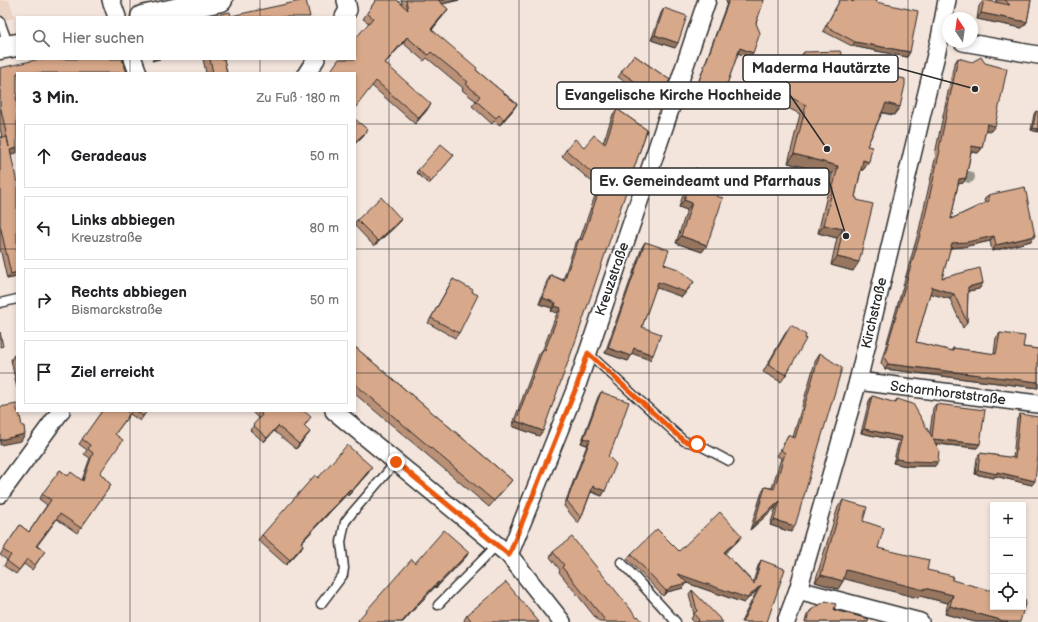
<!DOCTYPE html>
<html lang="de">
<head>
<meta charset="utf-8">
<style>
	:root { --surface:#fff; --page:#f6f6f6; --text:#202124; --muted:#757577; --line:#e0e0e0 }
	body { margin:0; font-family:"Balsamiq Sans",sans-serif; background:var(--page); color:var(--text) }
	.controls { position:absolute; right:12px; bottom:12px; display:grid; overflow:hidden; border-radius:0px; box-shadow:0 2px 6px #0003 }
	.controls button { width:36px; height:36px; display:grid; place-items:center; padding:0; border:0; border-bottom:1px solid var(--line); background:var(--surface); color:var(--text); font:20px sans-serif }
	.compass { position:absolute; left:942px; top:12px; width:36px; height:36px; border-radius:50%; background:var(--surface); box-shadow:0 2px 6px #0003; rotate:347deg }
	.stop { position:absolute; width:12px; height:12px; margin:-9px; border:3px solid #ea580c; border-radius:50%; background:#fff }
	.stop.end { background:#ea580c; border-color:#fff; box-shadow:0 1px 4px #0008 }
	.list { margin:0; padding:0; list-style:none }
	h2 { display:flex; justify-content:space-between; align-items:center; height:52px; margin:0; padding:0 16px; font-size:17px }
	h2 small { font-size:13px; font-weight:400; color:var(--muted) }
	.list li { display:grid; grid-template-columns:26px 1fr auto; gap:12px; align-items:center; box-sizing:border-box; height:64px; margin:0 8px 8px; padding:0 8px; border:1px solid var(--line); border-radius:0px }
	.list b { display:block; font-size:15px; white-space:nowrap }
	.list p { margin:0; font-size:13px; white-space:nowrap; color:var(--muted) }
	.list em { font-size:13px; font-style:normal; color:var(--muted) }
	.icon { flex:none; width:22px; height:22px; fill:none; stroke:currentColor; stroke-width:2; stroke-linecap:round; stroke-linejoin:round }
	.map { position:relative; flex:none; width:1038px; height:622px; overflow:hidden }
	.search { position:absolute; background:var(--surface); box-shadow:0 2px 6px #0003; left:16px; top:16px; width:340px; height:44px; display:flex; align-items:center; gap:10px; box-sizing:border-box; padding:0 14px; border-radius:0px; color:var(--muted); font-size:15px }
	.panel { position:absolute; background:var(--surface); box-shadow:0 2px 6px #0003; left:16px; top:72px; width:340px; height:340px; border-radius:0px }
	.map>svg:first-child { display:block }
</style>
</head>
<body>
<div class="map">
<svg width="1038" height="622" viewBox="0 0 1038 622">
	<rect width="100%" height="100%" fill="#f3e5dc"/>
	<filter id="ink" filterUnits="userSpaceOnUse"><feTurbulence type="fractalNoise" baseFrequency=".025" numOctaves="2"/><feDisplacementMap in="SourceGraphic" scale="8" xChannelSelector="R" yChannelSelector="G"/><feConvolveMatrix kernelMatrix="1 2 1 2 8 2 1 2 1" color-interpolation-filters="sRGB"/></filter>
	<g filter="url(#ink)">
		<path fill="#ebd3c3" d="M 0,0 L 9,0 L 15,18 L 0,21 Z"/>
		<g fill="none" stroke-linecap="round" stroke-linejoin="round">
			<g stroke="#2b2b2b" stroke-width="11">
				<g id="lane">
					<path d="M 0,21 L 9,46"/>
					<path d="M 0,303 L 17,299"/>
					<path d="M 588,353 L 684,441 L 697,444 L 729,461"/>
					<path d="M 621,562 L 676,622"/>
					<path d="M 321,604 L 343,575 L 344,568 L 341,542 L 345,522 L 352,513 L 396,462"/>
					<path d="M 438,605 L 497,545"/>
				</g>
			</g>
			<g stroke="#2b2b2b" stroke-width="20">
				<g id="street">
					<path d="M 111,0 L 117,17"/>
					<path d="M 344,17 L 348,10 L 346,0"/>
					<path d="M 963,42 L 1038,55"/>
					<path d="M 133,59 L 138,73"/>
					<path d="M 307,73 L 316,59"/>
					<path d="M 858,381 L 1038,404"/>
					<path d="M 334,411 L 509,555 L 562,622"/>
					<path d="M 0,494 L 61,411"/>
					<path d="M 509,555 L 576,388 L 707,0"/>
					<path d="M 798,590 L 920,622"/>
					<path d="M 786,622 L 798,590 L 858,381 L 940,38 L 947,0"/>
				</g>
			</g>
			<g stroke="#2b2b2b" stroke-width="25">
				<g id="secondary">
					<path d="M 142,17 L 221,0"/>
					<path d="M 0,48 L 17,45"/>
				</g>
			</g>
			<use href="#lane" stroke="#fff" stroke-width="8"/>
			<use href="#street" stroke="#fff" stroke-width="17"/>
			<use href="#secondary" stroke="#fff" stroke-width="22"/>
		</g>
		<circle fill="#9a978a" cx="969" cy="177" r="6"/>
		<g fill="#ba9077" stroke="#2b2b2b">
			<path d="M 376,0 L 402,4 L 401,0 L 459,0 L 442,4 L 448,9 L 432,30 L 476,70 L 517,104 L 513,110 L 500,125 L 494,121 L 492,124 L 472,106 L 476,101 L 462,90 L 463,88 L 427,58 L 424,61 L 403,43 L 385,63 L 427,110 L 415,124 L 372,86 L 369,23 L 363,19 Z"/>
			<path d="M 726,0 L 764,0 L 756,23 L 750,57 L 738,53 L 722,98 L 719,103 L 694,94 L 727,3 L 726,2 Z"/>
			<path d="M 840,0 L 850,0 L 852,1 L 853,0 L 877,0 L 876,2 L 910,52 L 907,57 L 852,46 L 823,31 Z"/>
			<path d="M 984,0 L 998,3 L 995,0 L 1031,0 L 1027,22 L 1022,28 L 977,19 L 979,6 Z"/>
			<path d="M 664,8 L 675,48 L 651,40 L 661,13 Z"/>
			<path d="M 804,52 L 846,65 L 894,115 L 882,113 L 867,146 L 869,162 L 863,170 L 861,170 L 855,197 L 853,271 L 831,265 L 837,238 L 818,233 L 832,174 L 788,163 L 800,114 L 778,103 L 798,61 Z"/>
			<path d="M 634,55 L 670,80 L 654,102 L 618,77 Z"/>
			<path d="M 958,58 L 991,131 L 985,130 L 982,148 L 978,153 L 971,152 L 966,178 L 963,183 L 958,184 L 951,219 L 985,203 L 984,200 L 988,195 L 1031,241 L 992,251 L 990,241 L 963,247 L 950,248 L 942,278 L 983,283 L 979,289 L 968,291 L 967,322 L 963,328 L 950,299 L 930,293 L 916,342 L 951,351 L 953,348 L 994,354 L 996,338 L 1000,333 L 1023,347 L 1038,349 L 1038,388 L 885,369 L 881,363 L 919,230 L 936,155 L 935,154 L 954,64 Z"/>
			<path d="M 203,59 L 224,59 L 227,73 L 206,73 Z"/>
			<path d="M 0,68 L 17,73 L 11,154 L 17,277 L 7,279 L 0,248 L 0,138 L 2,138 L 0,128 Z"/>
			<path d="M 617,109 L 647,130 L 539,436 L 512,426 L 539,354 L 543,349 L 557,313 L 551,311 L 552,308 L 539,304 L 547,281 L 551,275 L 563,280 L 575,244 L 579,239 L 580,239 L 598,187 L 562,156 L 566,150 L 603,143 L 613,114 Z"/>
			<path d="M 1036,111 L 1038,112 L 1038,132 L 1031,130 L 1034,114 Z"/>
			<path d="M 454,155 L 429,184 L 416,172 L 418,170 Z"/>
			<path d="M 695,168 L 716,196 L 707,245 L 702,252 L 676,243 L 687,210 L 679,207 L 690,175 Z"/>
			<path d="M 357,220 L 398,224 L 374,246 L 355,226 L 355,222 Z"/>
			<path d="M 645,242 L 664,264 L 694,282 L 682,297 L 656,287 L 642,327 L 650,360 L 632,353 L 628,361 L 605,353 L 642,247 Z"/>
			<path d="M 453,279 L 472,292 L 459,333 L 455,338 L 428,323 L 450,284 Z"/>
			<path d="M 791,325 L 786,375 L 781,382 L 763,372 L 786,332 Z"/>
			<path d="M 355,347 L 512,480 L 507,486 L 489,507 L 355,394 Z"/>
			<path d="M 820,353 L 791,532 L 770,525 L 776,507 L 750,530 L 762,492 L 765,487 L 772,488 L 781,458 L 777,456 L 785,441 L 788,435 L 793,437 L 816,359 Z"/>
			<path d="M 14,355 L 17,355 L 17,388 L 11,360 Z"/>
			<path d="M 601,392 L 608,456 L 602,496 L 591,492 L 581,518 L 578,523 L 564,506 L 587,445 L 581,443 L 598,397 Z"/>
			<path d="M 872,396 L 894,403 L 897,399 L 930,433 L 933,408 L 936,404 L 977,448 L 936,444 L 935,466 L 907,466 L 893,463 L 899,441 L 861,433 L 869,401 Z"/>
			<path d="M 102,411 L 147,411 L 140,421 L 130,414 L 115,434 L 100,473 L 111,485 L 77,533 L 57,519 L 37,546 L 45,551 L 32,570 L 24,564 L 16,574 L 4,566 L 7,560 L 0,555 L 20,525 L 29,532 L 47,505 L 39,499 L 60,470 L 68,476 L 82,480 L 90,458 L 84,454 L 87,450 L 79,444 Z"/>
			<path d="M 251,411 L 304,411 L 308,422 L 304,426 L 310,432 L 296,449 L 274,431 L 264,442 L 250,430 L 259,419 Z"/>
			<path d="M 1020,414 L 1032,485 L 995,476 L 994,478 L 975,474 L 977,458 L 980,453 L 1013,458 L 1017,419 Z"/>
			<path d="M 369,472 L 348,496 L 347,494 L 301,543 L 303,545 L 300,550 L 286,565 L 258,540 L 262,535 L 318,478 Z"/>
			<path d="M 843,500 L 863,521 L 878,548 L 927,570 L 952,580 L 1020,622 L 975,622 L 945,614 L 948,603 L 920,596 L 918,598 L 844,578 L 843,581 L 838,589 L 815,582 L 838,507 Z"/>
			<path d="M 738,541 L 725,553 L 753,582 L 758,566 L 761,560 L 767,622 L 741,622 L 757,590 L 744,603 L 687,583 L 683,588 L 667,592 L 663,596 L 627,559 L 631,554 L 679,551 Z"/>
			<path d="M 553,552 L 637,617 L 643,622 L 599,622 L 559,572 L 560,570 L 550,557 Z"/>
			<path d="M 466,557 L 436,588 L 435,587 L 417,606 L 403,622 L 357,622 L 415,563 Z"/>
			<path d="M 692,590 L 722,622 L 694,622 L 691,619 L 694,614 L 689,594 Z"/>
			<path d="M 811,610 L 834,610 L 868,622 L 805,622 L 807,615 Z"/>
			<path d="M 467,615 L 539,622 L 465,622 L 464,620 Z"/>
		</g>
		<g fill="#977661" stroke="#2b2b2b">
			<path d="M 438,0 L 459,0 L 434,6 Z"/>
			<path d="M 448,9 L 444,15 L 427,35 L 431,29 Z"/>
			<path d="M 981,13 L 1027,22 L 1022,28 L 977,19 Z"/>
			<path d="M 655,35 L 678,43 L 675,48 L 651,40 Z"/>
			<path d="M 407,37 L 403,43 L 380,69 L 385,63 Z"/>
			<path d="M 855,42 L 910,52 L 907,57 L 852,46 Z"/>
			<path d="M 740,48 L 753,53 L 750,57 L 737,53 Z"/>
			<path d="M 153,59 L 160,59 L 152,61 Z"/>
			<path d="M 696,89 L 722,98 L 719,103 L 694,94 Z"/>
			<path d="M 886,103 L 900,107 L 894,115 L 880,112 Z"/>
			<path d="M 431,104 L 427,110 L 415,124 L 419,118 Z"/>
			<path d="M 517,104 L 513,110 L 500,125 L 504,119 Z"/>
			<path d="M 987,124 L 995,126 L 991,131 L 983,130 Z"/>
			<path d="M 1033,128 L 1038,129 L 1038,132 L 1031,130 Z"/>
			<path d="M 368,130 L 363,136 L 355,144 L 355,142 Z"/>
			<path d="M 972,146 L 982,148 L 978,153 L 969,151 Z"/>
			<path d="M 17,148 L 17,153 L 6,155 L 10,150 Z"/>
			<path d="M 794,154 L 838,166 L 832,174 L 788,163 Z"/>
			<path d="M 863,160 L 869,162 L 863,170 L 857,169 Z"/>
			<path d="M 966,178 L 963,183 L 956,184 L 959,179 Z"/>
			<path d="M 684,200 L 692,203 L 687,210 L 679,207 Z"/>
			<path d="M 401,219 L 398,224 L 374,246 L 378,241 Z"/>
			<path d="M 824,225 L 843,229 L 837,238 L 818,233 Z"/>
			<path d="M 681,236 L 707,245 L 702,252 L 676,243 Z"/>
			<path d="M 994,236 L 990,241 L 963,247 L 948,248 L 952,243 Z"/>
			<path d="M 1035,236 L 1031,241 L 992,251 L 996,245 Z"/>
			<path d="M 837,257 L 859,262 L 853,271 L 831,265 Z"/>
			<path d="M 17,272 L 17,277 L 7,279 L 11,274 Z"/>
			<path d="M 658,282 L 694,282 L 682,297 L 654,287 Z"/>
			<path d="M 983,283 L 979,289 L 964,292 L 968,287 Z"/>
			<path d="M 932,287 L 954,294 L 950,299 L 928,293 Z"/>
			<path d="M 543,298 L 556,303 L 552,308 L 539,304 Z"/>
			<path d="M 555,306 L 561,308 L 557,313 L 551,311 Z"/>
			<path d="M 608,348 L 631,356 L 628,361 L 605,353 Z"/>
			<path d="M 634,348 L 653,355 L 650,360 L 631,353 Z"/>
			<path d="M 888,364 L 1038,382 L 1038,388 L 885,369 Z"/>
			<path d="M 516,421 L 543,431 L 539,436 L 512,426 Z"/>
			<path d="M 278,426 L 274,431 L 264,442 L 267,438 Z"/>
			<path d="M 864,429 L 902,437 L 899,441 L 861,433 Z"/>
			<path d="M 310,432 L 307,436 L 296,449 L 299,444 Z"/>
			<path d="M 25,434 L 21,441 L 0,445 L 0,440 Z"/>
			<path d="M 584,438 L 590,440 L 587,445 L 581,443 Z"/>
			<path d="M 933,439 L 980,444 L 977,448 L 930,443 Z"/>
			<path d="M 896,459 L 938,462 L 935,466 L 907,466 L 893,463 Z"/>
			<path d="M 372,467 L 369,472 L 348,496 L 352,491 Z"/>
			<path d="M 978,470 L 997,472 L 1035,481 L 1032,485 L 995,476 L 994,478 L 975,474 Z"/>
			<path d="M 593,486 L 605,491 L 602,496 L 590,491 Z"/>
			<path d="M 350,489 L 347,494 L 297,547 L 301,542 Z"/>
			<path d="M 780,501 L 776,507 L 750,530 L 754,524 Z"/>
			<path d="M 774,520 L 795,526 L 791,532 L 770,525 Z"/>
			<path d="M 742,536 L 738,541 L 720,558 L 724,552 Z"/>
			<path d="M 303,545 L 300,550 L 286,565 L 290,560 Z"/>
			<path d="M 469,552 L 466,557 L 436,588 L 439,583 Z"/>
			<path d="M 846,570 L 924,588 L 953,595 L 948,603 L 920,596 L 918,598 L 841,578 Z"/>
			<path d="M 678,574 L 761,585 L 757,590 L 744,603 L 687,583 L 683,588 L 667,592 L 663,596 Z"/>
			<path d="M 821,575 L 843,581 L 838,589 L 815,582 Z"/>
			<path d="M 438,582 L 435,587 L 417,606 L 403,622 L 402,622 L 420,601 Z"/>
			<path d="M 950,606 L 1008,622 L 975,622 L 945,614 Z"/>
		</g>
		<g fill="#d8a88a" stroke="#2b2b2b">
			<path d="M 305,0 L 306,0 L 310,17 L 208,17 L 230,12 L 231,16 Z"/>
			<path d="M 376,0 L 397,0 L 408,10 L 406,0 L 438,0 L 448,9 L 431,29 L 477,68 L 476,70 L 517,104 L 504,119 L 499,115 L 496,118 L 476,101 L 480,96 L 466,84 L 468,82 L 431,52 L 428,55 L 407,37 L 385,63 L 431,104 L 419,118 L 376,81 L 355,108 L 355,73 L 329,73 L 339,59 L 355,59 L 355,39 L 373,18 L 367,13 Z"/>
			<path d="M 729,0 L 764,0 L 756,23 L 760,33 L 753,53 L 740,48 L 722,98 L 696,89 Z"/>
			<path d="M 840,0 L 850,0 L 853,2 L 854,0 L 877,0 L 876,2 L 918,11 L 910,52 L 855,42 L 826,26 Z"/>
			<path d="M 984,0 L 1010,5 L 1005,0 L 1031,0 L 1027,22 L 981,13 Z"/>
			<path d="M 664,8 L 687,16 L 678,43 L 655,35 Z"/>
			<path d="M 840,51 L 846,65 L 905,79 L 905,85 L 900,107 L 886,103 L 867,146 L 872,147 L 869,162 L 863,160 L 855,197 L 857,198 L 857,200 L 873,204 L 859,262 L 837,257 L 843,229 L 824,225 L 838,166 L 794,154 L 806,105 L 784,94 L 804,52 Z"/>
			<path d="M 634,55 L 670,80 L 658,97 L 621,72 Z"/>
			<path d="M 981,57 L 985,63 L 1007,69 L 995,126 L 987,124 L 982,148 L 972,146 L 966,178 L 959,179 L 951,219 L 989,201 L 988,195 L 1025,187 L 1035,236 L 996,245 L 994,236 L 967,242 L 952,243 L 942,278 L 980,268 L 983,283 L 968,287 L 967,322 L 954,294 L 932,287 L 916,342 L 953,351 L 953,348 L 996,354 L 1000,333 L 1025,336 L 1023,347 L 1038,349 L 1038,382 L 888,364 L 884,357 L 923,225 L 940,150 L 939,149 L 958,58 L 972,62 Z"/>
			<path d="M 40,59 L 122,59 L 127,73 L 17,73 L 17,97 L 16,97 L 17,102 L 17,148 L 10,150 L 17,183 L 17,272 L 11,274 L 0,225 L 0,138 L 7,137 L 9,147 L 1,109 L 0,109 L 0,68 Z"/>
			<path d="M 210,59 L 224,59 L 227,73 L 213,73 Z"/>
			<path d="M 617,109 L 647,130 L 577,337 L 543,431 L 516,421 L 543,349 L 545,350 L 561,308 L 555,306 L 556,303 L 543,298 L 551,275 L 564,281 L 579,239 L 582,240 L 602,182 L 566,150 L 575,139 L 584,147 L 594,135 L 605,144 Z"/>
			<path d="M 1036,111 L 1038,112 L 1038,129 L 1033,128 Z"/>
			<path d="M 355,119 L 368,130 L 355,142 Z"/>
			<path d="M 441,144 L 454,155 L 431,182 L 418,170 Z"/>
			<path d="M 695,168 L 723,177 L 716,196 L 723,198 L 707,245 L 681,236 L 692,203 L 684,200 Z"/>
			<path d="M 381,197 L 401,219 L 378,241 L 357,220 Z"/>
			<path d="M 645,242 L 669,250 L 664,264 L 678,269 L 694,282 L 685,292 L 658,282 L 642,327 L 661,334 L 653,355 L 634,348 L 631,356 L 608,348 Z"/>
			<path d="M 453,279 L 473,290 L 472,292 L 478,295 L 459,333 L 431,318 Z"/>
			<path d="M 791,325 L 806,335 L 805,338 L 806,339 L 786,375 L 768,365 Z"/>
			<path d="M 0,332 L 3,346 L 0,347 Z"/>
			<path d="M 355,347 L 512,480 L 494,501 L 355,384 Z"/>
			<path d="M 820,353 L 842,368 L 795,526 L 774,520 L 780,501 L 754,524 L 765,487 L 774,489 L 785,453 L 781,450 L 788,435 L 795,438 Z"/>
			<path d="M 14,355 L 17,355 L 17,367 Z"/>
			<path d="M 601,392 L 629,402 L 612,449 L 608,456 L 616,464 L 605,491 L 593,486 L 581,518 L 567,501 L 590,440 L 584,438 Z"/>
			<path d="M 872,396 L 896,403 L 897,399 L 913,404 L 932,437 L 936,404 L 985,410 L 980,444 L 933,439 L 939,450 L 938,462 L 910,461 L 896,459 L 902,437 L 864,429 Z"/>
			<path d="M 17,404 L 17,411 L 19,411 L 22,426 L 24,426 L 25,434 L 0,440 L 0,407 Z"/>
			<path d="M 102,411 L 132,411 L 115,434 L 123,440 L 100,473 L 111,485 L 81,528 L 60,514 L 36,546 L 45,551 L 35,565 L 27,559 L 19,570 L 7,561 L 11,555 L 3,550 L 20,525 L 29,532 L 51,500 L 42,494 L 60,470 L 68,476 L 71,472 L 83,481 L 93,453 L 88,449 L 90,445 L 82,439 Z"/>
			<path d="M 136,411 L 147,411 L 143,416 Z"/>
			<path d="M 259,411 L 304,411 L 311,417 L 304,426 L 310,432 L 299,444 L 278,426 L 267,438 L 253,425 L 262,415 Z"/>
			<path d="M 1020,414 L 1038,417 L 1038,455 L 1035,481 L 997,472 L 997,474 L 978,470 L 980,453 L 1015,458 Z"/>
			<path d="M 347,445 L 372,467 L 352,491 L 350,489 L 301,542 L 303,545 L 290,560 L 262,535 L 315,475 L 318,478 Z"/>
			<path d="M 843,500 L 867,507 L 863,521 L 884,528 L 878,548 L 929,560 L 927,570 L 953,576 L 952,580 L 993,591 L 993,607 L 1023,607 L 1023,599 L 1026,600 L 1020,622 L 1008,622 L 950,606 L 953,595 L 924,588 L 924,590 L 846,570 L 843,581 L 821,575 Z"/>
			<path d="M 720,512 L 742,536 L 724,552 L 754,584 L 761,560 L 785,569 L 767,622 L 742,622 L 761,585 L 747,598 L 678,574 L 687,583 L 671,587 L 666,591 L 631,554 L 657,529 L 679,551 Z"/>
			<path d="M 444,530 L 469,552 L 439,583 L 438,582 L 420,601 L 402,622 L 360,622 L 358,620 L 412,559 L 415,563 Z"/>
			<path d="M 572,537 L 637,617 L 638,616 L 643,622 L 603,622 L 605,620 L 562,567 L 564,565 L 553,552 Z"/>
			<path d="M 506,582 L 539,622 L 472,622 L 467,615 Z"/>
			<path d="M 692,590 L 723,622 L 698,622 L 699,620 L 694,614 L 697,611 Z"/>
			<path d="M 826,601 L 836,604 L 834,610 L 869,619 L 868,622 L 807,622 L 811,610 Z"/>
		</g>
	</g>
	<g fill="none" stroke-linecap="round" stroke-linejoin="round" filter="url(#ink)">
		<path stroke="#ea580c" stroke-width="5" d="M 396,462 L 509,555 L 576,388 L 588,353 L 684,441 L 697,444"/>
	</g>
	<path fill="none" stroke="#2b2b2b" stroke-width="1" stroke-opacity="0.55" d="M 130,0 L 130,17M 260,0 L 260,17M 389,0 L 389,622M 519,0 L 519,622M 649,0 L 649,622M 778,0 L 778,622M 908,0 L 908,622M 130,59 L 130,73M 260,59 L 260,73M 0,124 L 17,124M 355,124 L 1038,124M 0,249 L 17,249M 355,249 L 1038,249M 0,373 L 17,373M 355,373 L 1038,373M 130,411 L 130,622M 260,411 L 260,622M 0,498 L 1038,498"/>
	<g text-anchor="middle" dominant-baseline="central" stroke-width="3" stroke-linejoin="round" paint-order="stroke">
		<g font-size="14" fill="#2b2b2b" stroke="#fff">
			<text transform="translate(612 279) rotate(-71)">Kreuzstraße</text>
			<text transform="translate(874 313) rotate(-77)">Kirchstraße</text>
			<text transform="translate(948 393) rotate(7)">Scharnhorststraße</text>
		</g>
	</g>
	<path fill="none" stroke="#2b2b2b" stroke-width="1.5" d="M975 89L898 68M827 149L790 95M846 236L829 181"/>
	<g fill="#2b2b2b" stroke="#fff" stroke-width="1.5">
		<circle cx="975" cy="89" r="4"/>
		<circle cx="827" cy="149" r="4"/>
		<circle cx="846" cy="236" r="4"/>
	</g>
	<g fill="#fff" stroke="#2b2b2b" stroke-width="1.5">
		<rect x="743" y="55" width="155" height="27" rx="4"/>
		<rect x="557" y="82" width="233" height="27" rx="4"/>
		<rect x="591" y="168" width="238" height="27" rx="4"/>
	</g>
	<g font-size="15" text-anchor="middle" font-weight="bold" fill="#2b2b2b">
		<text x="821" y="73">Maderma Hautärzte</text>
		<text x="673" y="100">Evangelische Kirche Hochheide</text>
		<text x="710" y="186">Ev. Gemeindeamt und Pfarrhaus</text>
	</g>
</svg>
<div class="controls">
<button>+</button>
<button>−</button>
<button><svg class="icon" aria-label="locate" viewBox="0 0 24 24"><circle cx="12" cy="12" r="6"/><path d="M12 2v4M12 18v4M2 12h4M18 12h4"/></svg></button>
</div>
<svg class="compass" viewBox="-18 -18 36 36"><path d="M0-13l5 13h-10z" fill="#e53935"/><path d="M0 13l5-13h-10z" fill="#757577"/></svg>
<div class="stop" style="left:697px;top:444px"></div>
<div class="stop end" style="left:396px;top:462px"></div>
<div class="search"><svg class="icon" aria-label="search" viewBox="0 0 24 24"><circle cx="10" cy="10" r="6"/><path d="M15 15l6 6"/></svg>Hier suchen</div>
<section class="panel">
<h2>3 Min.<small>Zu Fuß · 180 m</small></h2>
<ul class="list">
<li><svg class="icon" aria-label="ahead" viewBox="0 0 24 24"><path d="M12 20V5M6 11l6-6 6 6"/></svg><div><b>Geradeaus</b></div><em>50 m</em></li>
<li><svg class="icon" aria-label="left" viewBox="0 0 24 24"><path d="M17 20v-9H6M10 6l-5 5 5 5"/></svg><div><b>Links abbiegen</b><p>Kreuzstraße</p></div><em>80 m</em></li>
<li><svg class="icon" aria-label="right" viewBox="0 0 24 24"><path d="M7 20v-9h11M14 6l5 5-5 5"/></svg><div><b>Rechts abbiegen</b><p>Bismarckstraße</p></div><em>50 m</em></li>
<li><svg class="icon" aria-label="arrive" viewBox="0 0 24 24"><path d="M6 21V4h12l-3 4 3 4H6"/></svg><div><b>Ziel erreicht</b></div></li>
</ul>
</section>
</div>
</body>
</html>
